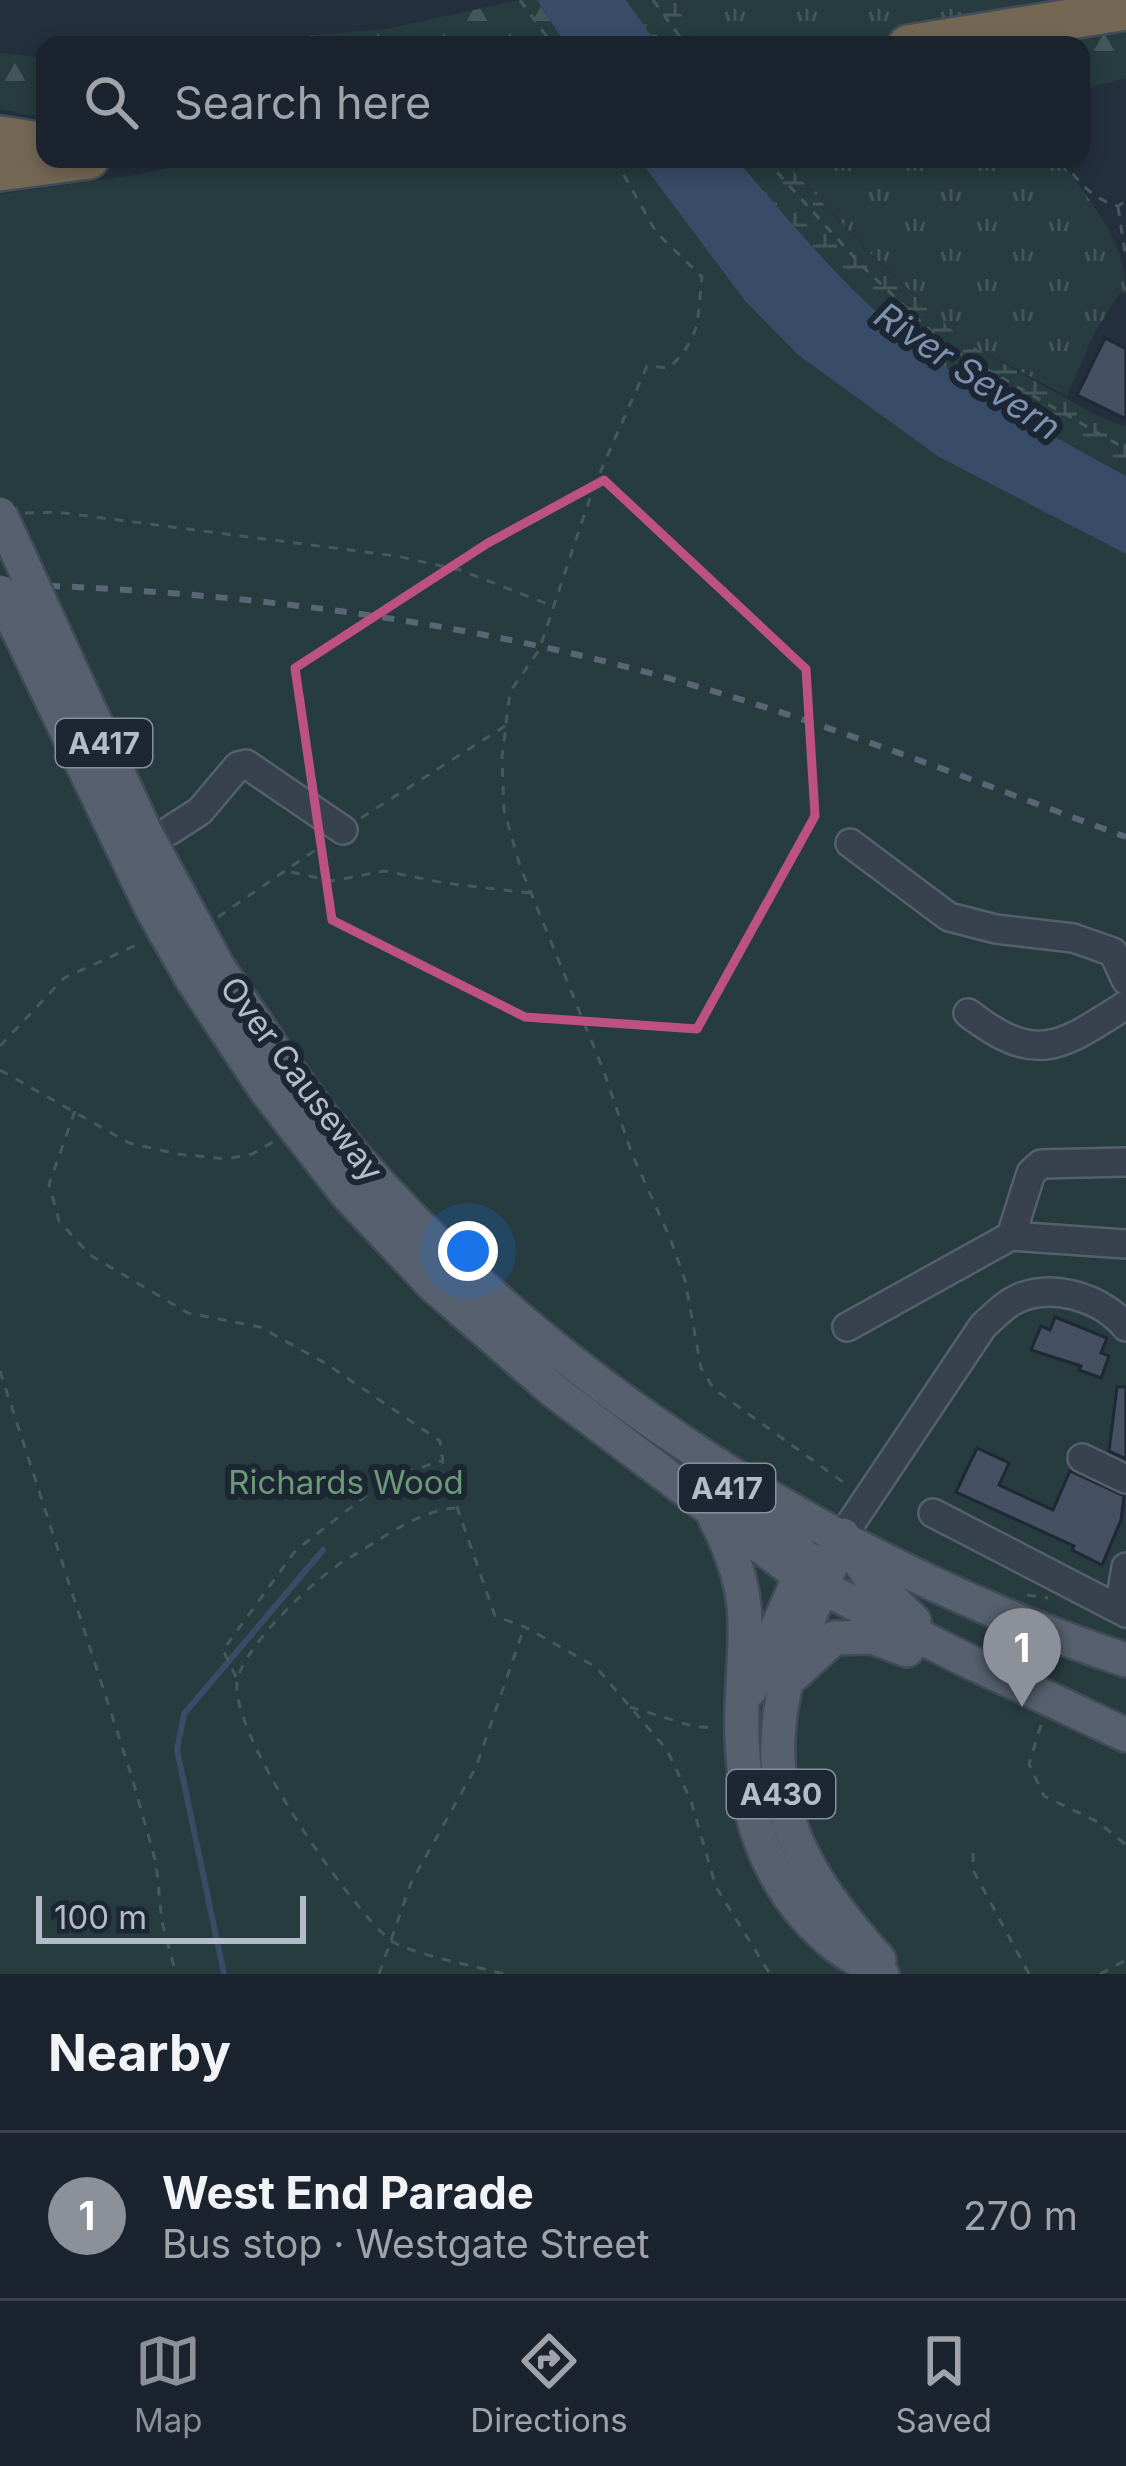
<!DOCTYPE html>
<html lang="en">
<head>
<meta charset="utf-8">
<style>
	:root { --surface:#1b232e; --page:#282f3a; --text:#f1f3f6; --muted:#a0a4aa; --line:#39404a; --accent:#8c9099 }
	body { margin:0; font-family:Inter,sans-serif; background:var(--page); color:var(--text) }
	.scale { position:absolute; left:36px; bottom:30px; width:270px; box-sizing:border-box; padding-left:12px; border:6px solid #b4bcc9; border-top:0; font-size:33px; line-height:42px; white-space:nowrap; color:#b4bcc9; -webkit-text-stroke:9px #1d2633; paint-order:stroke }
	.you { position:absolute; left:468px; top:1251px; width:42px; height:42px; margin:-30px; border:9px solid #fff; border-radius:50%; background:#1a73e8; box-shadow:0 0 0 18px #1a73e833 }
	.badge { display:grid; place-items:center; width:78px; height:78px; border-radius:50%; background:var(--accent); color:#fff; font-size:39px; font-weight:700 }
	.pin { position:absolute; translate:-50% -99px; filter:drop-shadow(0 3px 6px #0008) }
	.pin::after { content:''; position:absolute; top:63px; width:42px; height:36px; background:inherit; clip-path:polygon(0 0,100% 0,50% 100%) }
	.list { margin:0; padding:0; list-style:none }
	h2 { display:flex; justify-content:space-between; align-items:center; height:156px; margin:0; padding:0 48px; font-size:51px }
	h2 small { font-size:39px; font-weight:400; color:var(--muted) }
	.list li { display:grid; grid-template-columns:78px 1fr auto; gap:36px; align-items:center; box-sizing:border-box; height:168px; padding:0 48px; border-top:3px solid var(--line) }
	.list b { display:block; font-size:45px; white-space:nowrap }
	.list p { margin:0; font-size:39px; white-space:nowrap; color:var(--muted) }
	.list em { font-size:39px; font-style:normal; color:var(--muted) }
	.icon { flex:none; width:66px; height:66px; fill:none; stroke:currentColor; stroke-width:2; stroke-linecap:round; stroke-linejoin:round }
	.map { position:relative; flex:none; width:1126px; height:1974px; overflow:hidden }
	.search { position:absolute; background:var(--surface); box-shadow:0 6px 18px #0003; left:36px; right:36px; top:36px; height:132px; display:flex; align-items:center; gap:30px; box-sizing:border-box; padding:0 42px; border-radius:24px; color:var(--muted); font-size:45px }
	.sheet { height:324px; background:var(--surface) }
	nav { display:flex; justify-content:space-around; align-items:center; box-sizing:border-box; height:168px; border-top:3px solid var(--line); background:var(--surface); font-size:33px; color:var(--muted) }
	nav a { display:grid; justify-items:center; gap:6px }
	nav .on { color:var(--accent) }
	.map>svg:first-child { display:block }
</style>
</head>
<body>
<div class="map">
<svg width="1126" height="1974" viewBox="0 0 1126 1974">
	<defs>
		<pattern id="grass-tufts" width="24" height="20" patternUnits="userSpaceOnUse" patternTransform="scale(3)"><rect width="24" height="20" fill="#263c3f"/><path d="M3 7l-1-3M5 7V3M7 7l1-3M15 17l-1-3M17 17v-4M19 17l1-3" fill="none" stroke="#435659"/></pattern>
		<pattern id="forest-firs" width="22" height="20" patternUnits="userSpaceOnUse" patternTransform="scale(3)"><rect width="22" height="20" fill="#263c3f"/><path d="M5 1l3.5 6h-7zM16 11l3.5 6h-7z" fill="#435659"/></pattern>
		<pattern id="wetland-marsh" width="20" height="14" patternUnits="userSpaceOnUse" patternTransform="scale(3)"><rect width="20" height="14" fill="#263c3f"/><path d="M1 5h8M5 5V1M11 12h8M15 12V8" fill="none" stroke="#435659"/></pattern>
	</defs>
	<rect width="100%" height="100%" fill="#242f3e"/>
	<g fill="url(#grass-tufts)">
		<path d="M 676,0 L 1010,0 L 1013,33 L 978,45 L 698,45 L 685,24 Z"/>
		<path d="M 782,159 L 1059,159 C 1089,201 1126,239 1126,293 L 1119,294 L 1094,334 L 1067,396 L 965,342 L 872,255 Z"/>
	</g>
	<g fill="url(#forest-firs)">
		<path d="M 519,0 L 537,0 L 566,45 L 199,45 L 387,29 Z"/>
		<path d="M 1010,0 L 1126,0 L 1126,78 L 1081,90 L 1081,45 L 1018,45 L 1013,33 Z"/>
		<path d="M 0,53 L 45,58 L 45,118 L 0,109 Z"/>
	</g>
	<g fill="url(#wetland-marsh)">
		<path d="M 626,0 L 676,0 L 685,24 L 698,45 L 658,45 Z"/>
		<path d="M 736,159 L 782,159 L 871,255 L 965,342 L 1094,414 L 1126,427 L 1126,476 C 1050,435 975,393 908,339 C 843,287 790,221 736,159 Z"/>
	</g>
	<path fill="#263c3f" d="M 201,159 L 639,159 L 745,301 L 798,355 L 939,457 L 1126,554 L 1126,1974 L 0,1974 L 0,194 L 142,174 Z"/>
	<g fill="#394c67">
		<path d="M 537,0 L 626,0 L 658,45 L 566,45 Z"/>
		<path d="M 639,159 L 736,159 C 790,221 843,287 908,339 C 975,393 1050,435 1126,476 L 1126,554 L 939,457 L 798,355 L 745,301 Z"/>
	</g>
	<g fill="none" stroke-linecap="round" stroke-linejoin="round">
		<path stroke="#394c67" stroke-width="6" d="M 224,1974 L 177,1750 L 184,1714 L 323,1550"/>
	</g>
	<g fill="#455162" stroke="#1f2835" stroke-width="3">
		<path d="M 1105,338 L 1126,349 L 1126,419 L 1077,395 Z"/>
		<path d="M 1055,1317 L 1107,1338 L 1101,1353 L 1109,1356 L 1101,1378 L 1079,1370 L 1081,1366 L 1031,1350 L 1041,1326 L 1050,1330 Z"/>
		<path d="M 1117,1387 L 1126,1387 L 1126,1459 L 1109,1451 Z"/>
		<path d="M 977,1448 L 1009,1463 L 999,1485 L 1053,1510 L 1070,1471 L 1124,1496 L 1121,1520 L 1102,1565 L 1072,1550 L 1074,1546 L 956,1492 Z"/>
	</g>
	<g fill="none" stroke-linecap="round" stroke-linejoin="round">
		<g stroke="#565f6c" stroke-width="32">
			<g id="minor">
				<path d="M 169,831 L 200,811 L 238,766 L 246,764 L 343,830"/>
				<path d="M 850,843 L 949,917 L 996,929 L 1073,938 L 1113,952 L 1126,980"/>
				<path d="M 968,1013 C 1037,1066 1060,1047 1126,1005"/>
				<path d="M 1011,1236 L 1031,1173 L 1041,1164 L 1126,1162"/>
				<path d="M 847,1327 L 1011,1236 L 1126,1244"/>
				<path d="M 1082,1458 L 1126,1479"/>
				<path d="M 933,1513 L 1126,1613"/>
				<path d="M 843,1535 L 983,1326 C 992,1318 1002,1307 1013,1301 C 1049,1281 1101,1297 1126,1327"/>
				<path d="M 1119,1609 L 1126,1567"/>
			</g>
		</g>
		<g stroke="#414a57" stroke-width="38">
			<g id="major">
				<path d="M 218,967 C 261,1030 302,1094 351,1152 C 550,1383 837,1565 1126,1660"/>
				<path d="M 192,979 L 265,1089 L 346,1193 L 432,1284 L 554,1391 L 800,1576 L 962,1658 L 1126,1735"/>
				<path d="M 745,1502 L 788,1534 L 820,1582"/>
				<path d="M 715,1518 C 754,1594 745,1624 742,1706 C 739,1794 759,1879 828,1939 C 843,1953 865,1963 882,1974"/>
				<path d="M 843,1535 C 826,1582 793,1646 784,1692 C 760,1806 806,1878 879,1960"/>
				<path d="M 844,1537 L 871,1579 L 914,1621"/>
				<path d="M 795,1674 L 834,1638 L 872,1637 L 907,1650"/>
				<path d="M 750,1690 L 800,1576 L 816,1561"/>
			</g>
		</g>
		<g stroke="#434c59" stroke-width="44">
			<g id="highway">
				<path d="M 908,45 L 1126,10"/>
				<path d="M 0,136 L 45,143"/>
				<path d="M 0,171 L 89,159"/>
			</g>
		</g>
		<g stroke="#44595c" stroke-width="3" stroke-dasharray="9 9" stroke-linecap="butt">
			<path d="M 520,0 L 553,45"/>
			<path d="M 653,0 L 686,45"/>
			<path d="M 615,159 L 656,232 L 702,277 C 697,320 702,336 669,368 L 647,366 L 594,486 L 539,650 L 510,692 L 502,757 L 504,810 L 520,866 L 603,1069 L 632,1154 L 670,1238 L 685,1280 L 701,1368 L 714,1389 L 847,1485"/>
			<path d="M 765,159 L 863,267 L 948,347 L 1126,449"/>
			<path d="M 1062,159 C 1077,181 1092,199 1118,206 L 1126,201"/>
			<path d="M 1118,207 L 1126,259"/>
			<path d="M 25,513 L 56,512 L 396,556 L 460,570 L 550,605"/>
			<path d="M 361,818 L 505,726"/>
			<path d="M 291,872 L 332,881 L 384,871 L 444,883 L 530,893"/>
			<path d="M 218,917 L 324,844"/>
			<path d="M 0,1046 L 64,978 L 141,943"/>
			<path d="M 0,1070 L 129,1143 L 178,1154 L 226,1159 L 252,1154 L 273,1142"/>
			<path d="M 75,1111 L 49,1184 L 59,1221 L 90,1255 L 188,1313 L 260,1327 L 325,1363 L 440,1441 L 444,1470 L 495,1616 L 525,1627 L 596,1667 L 667,1750 L 691,1801 L 716,1887 L 770,1974"/>
			<path d="M 0,1371 L 131,1774 L 156,1863 L 162,1922 L 176,1974"/>
			<path d="M 455,1508 C 417,1511 382,1539 349,1558 C 316,1577 250,1640 238,1677 C 223,1726 350,1908 390,1940 C 407,1953 479,1967 504,1974"/>
			<path d="M 1027,1595 L 1048,1598"/>
			<path d="M 236,1677 L 223,1650 L 296,1550 L 389,1478 L 441,1461"/>
			<path d="M 630,1707 L 692,1726 L 714,1728"/>
			<path d="M 1041,1725 L 1029,1764 L 1044,1796 L 1098,1822 L 1126,1845"/>
			<path d="M 973,1853 L 973,1870 L 1029,1974"/>
			<path d="M 379,1974 L 411,1883 L 476,1767 L 524,1628"/>
			<path d="M 1100,1974 L 1126,1960"/>
		</g>
		<use href="#minor" stroke="#38414e" stroke-width="27"/>
		<use href="#major" stroke="#56606e" stroke-width="33"/>
		<use href="#highway" stroke="#746855" stroke-width="39"/>
		<path stroke="#5a6575" stroke-width="6" stroke-dasharray="12 12" stroke-linecap="butt" d="M 0,584 C 233,591 465,619 689,684 C 838,727 982,784 1126,837"/>
		<g stroke="#414a57" stroke-width="38" stroke-linecap="butt">
			<g id="major-bridge">
				<path d="M 0,514 L 145,832 L 218,967"/>
				<path d="M 0,592 L 151,907 L 192,979"/>
			</g>
		</g>
		<use href="#major-bridge" stroke="#56606e" stroke-width="33"/>
	</g>
	<path fill="none" stroke="#bd5182" stroke-width="9" stroke-linejoin="round" d="M 604,480 L 806,669 L 815,816 L 697,1029 L 525,1017 L 332,920 L 295,668 L 488,543 Z"/>
	<g text-anchor="middle" dominant-baseline="central" stroke-width="12" stroke-linejoin="round" paint-order="stroke">
		<g fill="#1d2633" stroke="#878f9c" stroke-width="3">
			<rect x="56" y="719" width="96" height="48" rx="9"/>
			<rect x="679" y="1464" width="96" height="48" rx="9"/>
			<rect x="727" y="1770" width="108" height="48" rx="9"/>
		</g>
		<g font-size="30" font-weight="bold" fill="#b4bcc9">
			<text x="104" y="743">A417</text>
			<text x="727" y="1488">A417</text>
			<text x="781" y="1794">A430</text>
		</g>
		<g font-size="33" fill="#b4bcc9" stroke="#1d2633">
			<text transform="translate(302 1079) rotate(53)">Over Causeway</text>
		</g>
		<g font-size="33" fill="#6b9a76" stroke="#1d2633">
			<text x="346" y="1482">Richards Wood</text>
		</g>
		<g font-size="36" font-style="italic" fill="#7c92b1" stroke="#1d2633">
			<text transform="translate(968 371) rotate(34)">River Severn</text>
		</g>
	</g>
</svg>
<div class="scale">100 m</div>
<div class="you"></div>
<div class="pin badge" style="left:1022px;top:1707px">1</div>
<div class="search"><svg class="icon" aria-label="search" viewBox="0 0 24 24"><circle cx="10" cy="10" r="6"/><path d="M15 15l6 6"/></svg>Search here</div>
</div>
<section class="sheet">
<h2>Nearby<small></small></h2>
<ul class="list">
<li><span class="badge">1</span><div><b>West End Parade</b><p>Bus stop · Westgate Street</p></div><em>270 m</em></li>
</ul>
</section>
<nav>
<a class="on"><svg class="icon" aria-label="map" viewBox="0 0 24 24"><path d="M3 6l6-2 6 2 6-2v14l-6 2-6-2-6 2zM9 4v14M15 6v14"/></svg>Map</a>
<a><svg class="icon" aria-label="directions" viewBox="0 0 24 24"><path d="M12 3l9 9-9 9-9-9zM9 14v-3h6M13 9l2 2-2 2"/></svg>Directions</a>
<a><svg class="icon" aria-label="saved" viewBox="0 0 24 24"><path d="M7 4h10v16l-5-4-5 4z"/></svg>Saved</a>
</nav>
</body>
</html>
